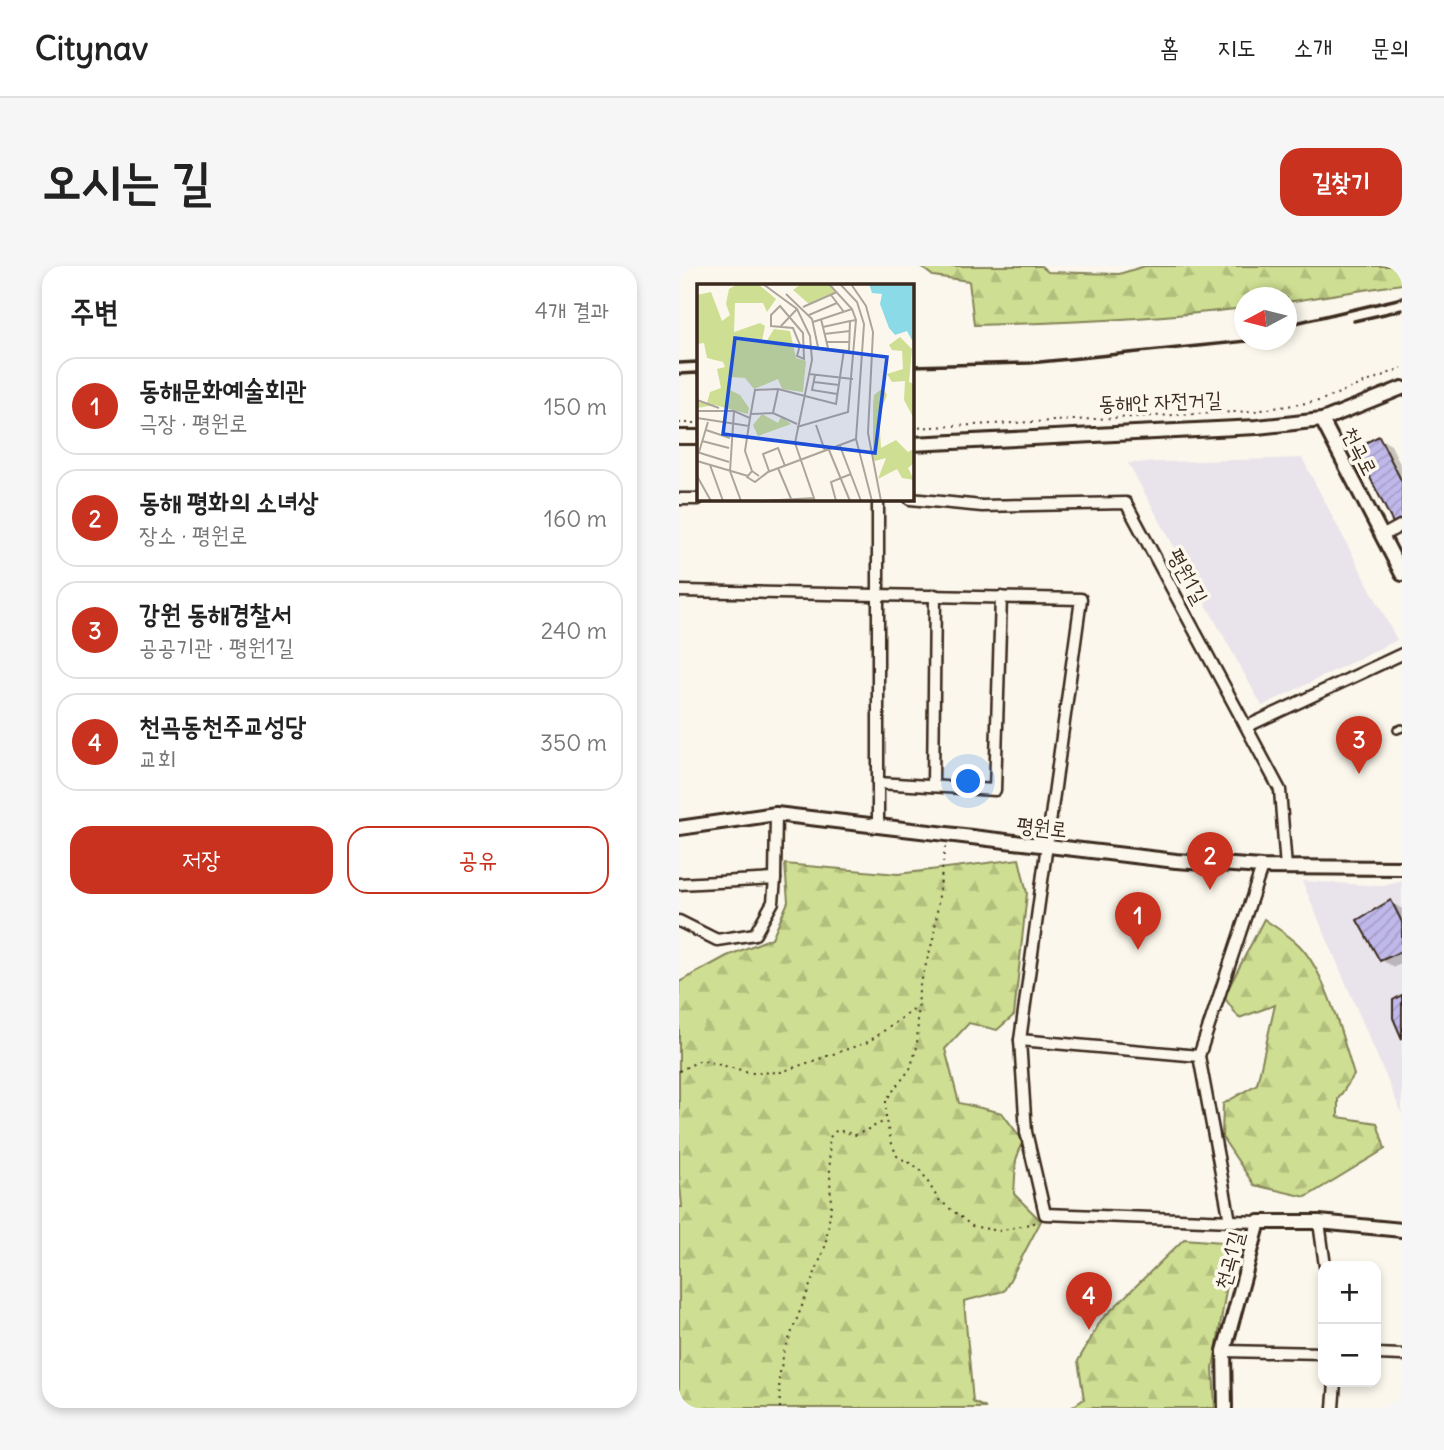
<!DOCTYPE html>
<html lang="ko">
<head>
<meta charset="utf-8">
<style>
	:root { --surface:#fff; --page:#f6f6f6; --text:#222; --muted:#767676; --line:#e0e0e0; --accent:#c8321e }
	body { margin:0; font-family:Delius,"Poor Story",sans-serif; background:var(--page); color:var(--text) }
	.controls { position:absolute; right:21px; bottom:21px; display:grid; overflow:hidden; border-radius:14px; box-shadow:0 4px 10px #0003 }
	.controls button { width:63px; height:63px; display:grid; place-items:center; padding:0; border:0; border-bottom:2px solid var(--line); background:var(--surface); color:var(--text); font:35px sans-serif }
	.compass { position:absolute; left:555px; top:21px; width:63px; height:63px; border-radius:50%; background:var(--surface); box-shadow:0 4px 10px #0003; rotate:263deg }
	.you { position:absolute; left:290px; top:516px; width:24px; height:24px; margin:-18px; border:5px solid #fff; border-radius:50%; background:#1a73e8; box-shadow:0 0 0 10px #1a73e833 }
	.badge { display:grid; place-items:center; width:46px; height:46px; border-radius:50%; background:var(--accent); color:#fff; font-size:23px; font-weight:700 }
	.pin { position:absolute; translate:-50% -58px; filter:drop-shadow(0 2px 4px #0008) }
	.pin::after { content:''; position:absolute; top:37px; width:24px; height:21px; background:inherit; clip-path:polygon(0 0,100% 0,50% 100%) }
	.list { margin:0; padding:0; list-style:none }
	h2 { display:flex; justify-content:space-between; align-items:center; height:91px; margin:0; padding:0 28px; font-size:30px }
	h2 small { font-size:23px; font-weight:400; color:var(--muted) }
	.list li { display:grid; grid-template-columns:46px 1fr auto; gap:21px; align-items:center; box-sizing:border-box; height:98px; margin:0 14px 14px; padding:0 14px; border:2px solid var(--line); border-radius:21px }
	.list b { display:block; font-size:26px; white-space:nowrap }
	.list p { margin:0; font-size:23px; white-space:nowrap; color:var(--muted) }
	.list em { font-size:23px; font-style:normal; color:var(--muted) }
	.actions { display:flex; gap:14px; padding:21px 28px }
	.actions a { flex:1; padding:16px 0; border:2px solid var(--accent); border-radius:21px; text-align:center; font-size:24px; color:var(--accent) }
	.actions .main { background:var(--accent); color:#fff }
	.map { position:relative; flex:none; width:723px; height:1142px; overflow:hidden; border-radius:21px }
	header { display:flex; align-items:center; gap:42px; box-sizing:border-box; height:98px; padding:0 35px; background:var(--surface); border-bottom:2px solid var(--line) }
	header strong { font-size:33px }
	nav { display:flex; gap:38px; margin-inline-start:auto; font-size:24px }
	.intro { display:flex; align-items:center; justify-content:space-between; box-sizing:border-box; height:168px; padding:0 42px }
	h1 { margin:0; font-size:49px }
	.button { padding:18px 32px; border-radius:21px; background:var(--accent); color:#fff; font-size:24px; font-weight:700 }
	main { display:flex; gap:42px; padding:0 42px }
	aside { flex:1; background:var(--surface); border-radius:21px; box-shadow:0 4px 10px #0003 }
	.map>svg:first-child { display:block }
</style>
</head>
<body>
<header>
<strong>Citynav</strong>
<nav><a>홈</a><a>지도</a><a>소개</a><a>문의</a></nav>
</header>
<div class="intro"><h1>오시는 길</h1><a class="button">길찾기</a></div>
<main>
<aside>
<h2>주변<small>4개 결과</small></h2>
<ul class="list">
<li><span class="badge">1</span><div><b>동해문화예술회관</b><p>극장 · 평원로</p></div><em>150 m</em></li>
<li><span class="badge">2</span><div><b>동해 평화의 소녀상</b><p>장소 · 평원로</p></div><em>160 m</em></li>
<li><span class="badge">3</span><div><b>강원 동해경찰서</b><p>공공기관 · 평원1길</p></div><em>240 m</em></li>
<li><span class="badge">4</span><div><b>천곡동천주교성당</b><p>교회</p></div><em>350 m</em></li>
</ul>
<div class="actions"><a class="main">저장</a><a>공유</a></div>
</aside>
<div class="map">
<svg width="723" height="1142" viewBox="0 0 723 1142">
	<defs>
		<pattern id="forest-firs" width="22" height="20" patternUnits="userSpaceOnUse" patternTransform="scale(1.75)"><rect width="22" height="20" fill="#cede92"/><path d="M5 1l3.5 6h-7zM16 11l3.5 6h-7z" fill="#b2bf7d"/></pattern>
		<pattern id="building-hatch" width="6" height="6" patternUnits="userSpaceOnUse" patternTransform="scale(1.75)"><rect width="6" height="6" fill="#bfb8ea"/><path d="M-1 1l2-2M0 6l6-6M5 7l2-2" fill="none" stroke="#a59ec8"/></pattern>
	</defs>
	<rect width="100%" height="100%" fill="#fbf7ec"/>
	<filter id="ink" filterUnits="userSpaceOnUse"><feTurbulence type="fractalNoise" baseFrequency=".0143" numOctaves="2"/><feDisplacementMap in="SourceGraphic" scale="14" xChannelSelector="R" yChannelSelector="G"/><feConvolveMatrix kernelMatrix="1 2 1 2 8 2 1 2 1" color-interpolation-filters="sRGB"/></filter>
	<g filter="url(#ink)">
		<g fill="#e9e4eb">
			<path d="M 623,192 L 718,374 L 583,440 L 449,197 Z"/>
			<path d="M 723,614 L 723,848 L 623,615 L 705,620 Z"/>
		</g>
		<g fill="url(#forest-firs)" stroke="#848458" stroke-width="2">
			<path d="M 241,0 L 362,0 L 369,6 L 440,8 L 466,0 L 723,0 L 723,18 L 608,36 L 608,32 L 566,32 L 565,42 C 476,53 385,57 295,59 L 290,15 L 254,10 Z"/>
			<path d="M 340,593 L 348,627 L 335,749 L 318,764 L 290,757 L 266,783 L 280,837 L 323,847 L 344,875 L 337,894 L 335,928 L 362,955 L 325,1025 L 285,1035 L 294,1136 L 307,1142 L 0,1142 L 0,941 L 3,941 L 0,908 L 0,716 L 48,690 L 93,672 L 109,636 L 106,598 L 219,608 Z"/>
			<path d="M 585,653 C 596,661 610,669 620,679 C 648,708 663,771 675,809 L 659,833 L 659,851 L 698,857 L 706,883 L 627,931 L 575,919 L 543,871 L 544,838 L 578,818 L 596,739 L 560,752 L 545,731 Z"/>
			<path d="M 505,973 L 555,977 L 534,1102 L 536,1142 L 392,1142 L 405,1133 L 399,1095 L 422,1054 Z"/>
		</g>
		<g fill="#0003">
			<path d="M 700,172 L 712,179 L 723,202 L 723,260 L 715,256 Z"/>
			<path d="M 712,636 L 723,643 L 723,697 L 715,701 L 702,694 Z"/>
		</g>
		<g fill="url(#building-hatch)" stroke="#3b2a1e" stroke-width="2">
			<path d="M 700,170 L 723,216 L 723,252 L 714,257 L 676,182 Z"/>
			<path d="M 712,634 L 723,656 L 723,685 L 701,695 L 678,654 Z"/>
			<path d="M 723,729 L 723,773 L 714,752 L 714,734 Z"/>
		</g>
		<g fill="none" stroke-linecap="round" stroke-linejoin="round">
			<g stroke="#3b2a1e" stroke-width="10">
				<path id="service" d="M 718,464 L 723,462"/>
			</g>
			<g stroke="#3b2a1e" stroke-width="15">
				<g id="minor">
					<path d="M 0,233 L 19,233"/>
					<path d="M 231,233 L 303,240 L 447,237 L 601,524 L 607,602"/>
					<path d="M 703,270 L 723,259"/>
					<path d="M 0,325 L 402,333 L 341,774 L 347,866 L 366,948 L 580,956"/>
					<path d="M 569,460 L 723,388"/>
					<path d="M 199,517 L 316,524 L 322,331"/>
					<path d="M 254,520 L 256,329"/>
					<path d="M 199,561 L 199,233"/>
					<path d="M 96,613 L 97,548"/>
					<path d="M 0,618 L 96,613 L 94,636 L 76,668 L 38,674 L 0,655"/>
					<path d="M 341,774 L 520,790"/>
					<path d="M 551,955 L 520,790 L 583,601"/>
					<path d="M 640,956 L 646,1000"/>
					<path d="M 545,1085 L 644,1087"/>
					<path d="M 697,1088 L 723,1089"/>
					<path d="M 654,1142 L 656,1116"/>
				</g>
			</g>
			<g stroke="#3b2a1e" stroke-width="18">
				<g id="tertiary">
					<path d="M 643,154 L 723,308"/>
					<path d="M 0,171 L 19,171"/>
					<path d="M 233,178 L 578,161 L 643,154 L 723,122"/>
					<path d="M 0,562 L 97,548 L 497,595 L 583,601 L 723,602"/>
					<path d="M 546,1142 L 545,1085 L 580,956 L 640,956 L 723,964"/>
				</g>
			</g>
			<g stroke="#3b2a1e" stroke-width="2" stroke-dasharray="2 5" stroke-linecap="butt">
				<path d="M 0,157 L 19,157"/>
				<path d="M 233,162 L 576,145 L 640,135 L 723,102"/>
				<path d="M 266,581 L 255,670 L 240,723 L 238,781 L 231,803 L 207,834 L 207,855 L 213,878 L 218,890 L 241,903 L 259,933 L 293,960 L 320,965 L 359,956"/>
				<path d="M 0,805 L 22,794 L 74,807 L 102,806 L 189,776 L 240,740"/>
				<path d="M 101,1142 L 100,1112 L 105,1086 L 146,981 L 152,942 L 150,872 L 158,864 L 177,869 L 206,855"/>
			</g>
			<use href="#service" stroke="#fbf7ec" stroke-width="5"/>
			<use href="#minor" stroke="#fbf7ec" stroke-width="10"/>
			<use href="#tertiary" stroke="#fbf7ec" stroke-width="12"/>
			<g stroke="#3b2a1e" stroke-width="3.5">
				<path d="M 675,55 L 723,44"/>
				<path d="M 608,59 L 723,32"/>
				<path d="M 0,97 L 19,96"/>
				<path d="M 233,100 L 351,97 L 578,74"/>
				<path d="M 0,108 L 19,107"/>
			</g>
		</g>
	</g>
	<g text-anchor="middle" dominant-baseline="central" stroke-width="7" stroke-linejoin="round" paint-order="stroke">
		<g font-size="21" fill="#3b2a1e" stroke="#fbf7ec">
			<text transform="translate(481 135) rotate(-2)">동해안 자전거길</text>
			<text transform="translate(681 185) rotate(63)">천곡로</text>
			<text transform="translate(509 310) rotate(61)">평원1길</text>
			<text transform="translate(363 561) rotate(6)">평원로</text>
			<text transform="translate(550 994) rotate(-75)">천곡1길</text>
		</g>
	</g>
	<g transform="translate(18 18)">
		<rect width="217" height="217" fill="#fbf7ec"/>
		<path d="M 104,0 L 132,0 L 140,8 L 112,20 L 96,6 Z" fill="#cede92"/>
		<path d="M 41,0 L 61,0 L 79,15 L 70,28 L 66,19 L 38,19 L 37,48 L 63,39 L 68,42 L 65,57 L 69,58 L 77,45 L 93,47 L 99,74 L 109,77 L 106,108 L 85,105 L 81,95 L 57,105 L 48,94 L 34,93 L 31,105 L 43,111 L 52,124 L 51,130 L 18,121 L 0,124 L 0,118 L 10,119 L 13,108 L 24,104 L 20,85 L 28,83 L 26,78 L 10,74 L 7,59 L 0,60 L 0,11 L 14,8 L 25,37 L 33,31 L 29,20 L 32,5 ZM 203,53 L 215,65 L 212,98 L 217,100 L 217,135 L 207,116 L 208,97 L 195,98 L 190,90 L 206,85 L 205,67 L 195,66 L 192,61 ZM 186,104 L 190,111 L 182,131 L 184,164 L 199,156 L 211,168 L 217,165 L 217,179 L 211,184 L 217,196 L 205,194 L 200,185 L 181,195 L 189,174 L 178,177 L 176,174 L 176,121 L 177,111 ZM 65,130 L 81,139 L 84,133 L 94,140 L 61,152 L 56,141 Z" fill="#cede92"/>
		<path d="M 172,0 L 217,0 L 217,60 L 210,47 L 198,51 L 192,44 L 183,20 L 185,10 L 175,9 Z" fill="#8bdae7"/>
		<path fill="none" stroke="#aea59a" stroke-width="2" d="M 66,0 L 100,25 L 113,52 L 115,76 L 98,159 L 118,217M 143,0 L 160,18 L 167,40 L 159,155 L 175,217M 154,0 L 169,22 L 176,48 L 171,149 L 184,217M 89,10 L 115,35 L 121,63M 134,11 L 147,28M 83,22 L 106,49 L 107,75 L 100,72 L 103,61 L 96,44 L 74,42 L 74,31 ZM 106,23 L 140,8M 112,31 L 140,19M 124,35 L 131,64M 116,38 L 155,25M 84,42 L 100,25M 126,43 L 153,37M 127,50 L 153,47M 129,58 L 152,58M 105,62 L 152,67 L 153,37 L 159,36M 112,90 L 156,95M 118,91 L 115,106 L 140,110M 117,98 L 142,101M 0,116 L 22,124M 0,127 L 37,127 L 53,134 L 48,167 L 55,187M 37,127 L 33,187 L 44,217M 76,129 L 81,106M 54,130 L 76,129 L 100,140M 0,134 L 52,142M 53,134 L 58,106 L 81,105 L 139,120 L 147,66M 119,141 L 128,167M 100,143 L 151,128 L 159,36 L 155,25 L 132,0M 9,146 L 33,154M 5,157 L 32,164M 143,162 L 164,217M 132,166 L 153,217M 0,168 L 32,178M 2,168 L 11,138M 0,177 L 51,192M 13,181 L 26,217M 81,184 L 95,217M 72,187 L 66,170 L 81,164 L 88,182M 0,192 L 14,217M 62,192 L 55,187 L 50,193 L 58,198 L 71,188 L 159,155M 64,217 L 117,214M 139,217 L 134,198 L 154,190"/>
		<path fill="#1d4ed8" fill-opacity="0.15" stroke="#1d4ed8" stroke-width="3.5" d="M 38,54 L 190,73 L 178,169 L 26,150 Z"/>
		<rect width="217" height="217" fill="none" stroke="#3b2a1e" stroke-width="3.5"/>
	</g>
</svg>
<div class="controls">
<button>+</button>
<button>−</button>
</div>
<svg class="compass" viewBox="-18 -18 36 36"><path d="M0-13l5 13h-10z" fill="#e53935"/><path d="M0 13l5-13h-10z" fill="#767676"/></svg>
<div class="you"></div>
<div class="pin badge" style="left:459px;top:684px">1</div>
<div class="pin badge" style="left:531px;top:624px">2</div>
<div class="pin badge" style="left:680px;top:508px">3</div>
<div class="pin badge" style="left:410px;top:1064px">4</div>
</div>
</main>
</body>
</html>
